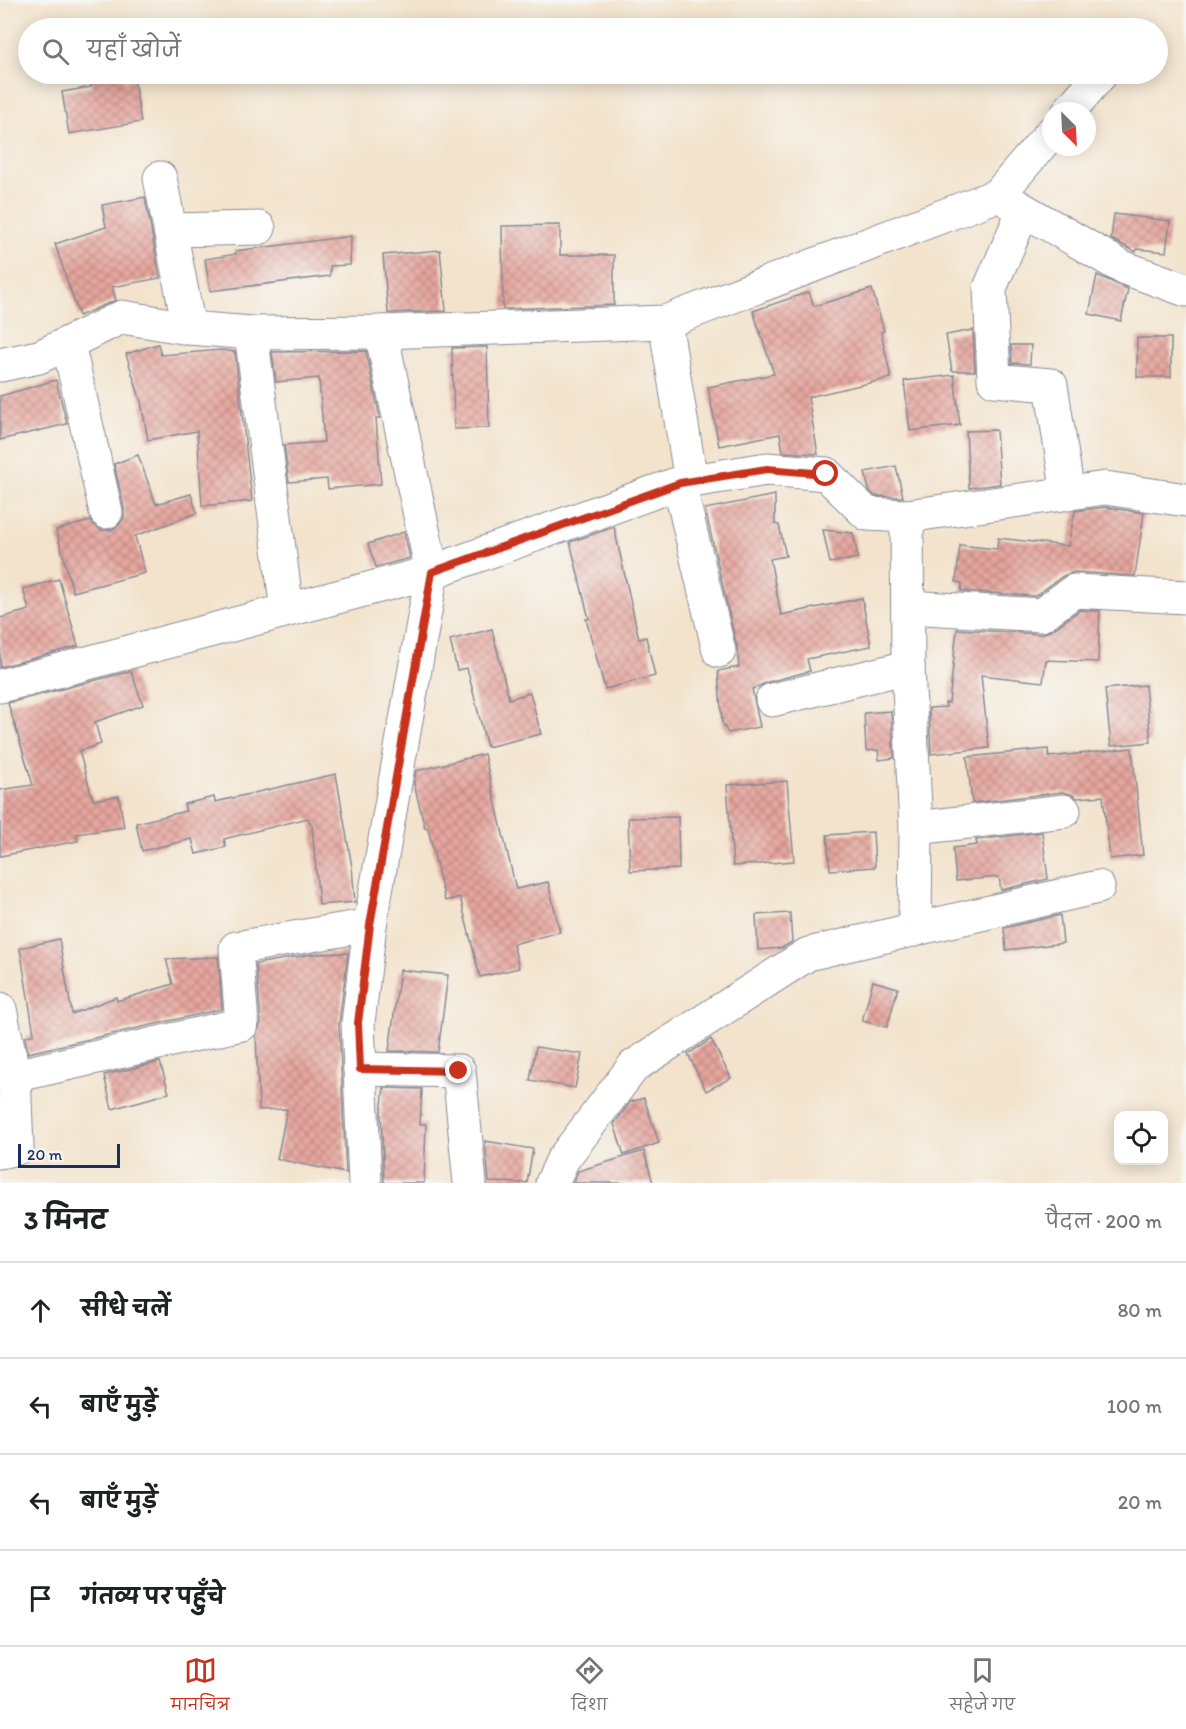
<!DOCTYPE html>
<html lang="hi">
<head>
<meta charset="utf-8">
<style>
	:root { --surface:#fff; --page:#f2f2f2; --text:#202124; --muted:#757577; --line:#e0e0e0; --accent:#c8321e }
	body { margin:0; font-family:Itim,"Playpen Sans Deva",sans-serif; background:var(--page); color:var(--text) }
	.controls { position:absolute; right:18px; bottom:18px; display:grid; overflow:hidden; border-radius:12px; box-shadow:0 3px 15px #0003 }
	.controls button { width:54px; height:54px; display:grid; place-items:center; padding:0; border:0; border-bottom:2px solid var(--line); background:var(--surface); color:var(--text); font:30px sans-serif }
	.compass { position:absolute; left:1042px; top:102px; width:54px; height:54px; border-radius:50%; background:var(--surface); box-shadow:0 3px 15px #0003; rotate:156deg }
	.scale { position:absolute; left:18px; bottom:15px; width:102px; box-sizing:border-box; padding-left:6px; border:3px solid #1b2f5e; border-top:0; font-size:16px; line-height:21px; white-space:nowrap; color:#1b2f5e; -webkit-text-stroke:4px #f6f6f2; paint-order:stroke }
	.stop { position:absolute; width:18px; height:18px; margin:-14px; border:4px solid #c8321e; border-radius:50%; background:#fff }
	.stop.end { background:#c8321e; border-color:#fff; box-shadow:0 2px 6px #0008 }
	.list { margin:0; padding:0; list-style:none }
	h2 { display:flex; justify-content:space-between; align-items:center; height:78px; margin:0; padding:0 24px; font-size:26px }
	h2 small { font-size:20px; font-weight:400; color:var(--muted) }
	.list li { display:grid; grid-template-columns:39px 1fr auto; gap:18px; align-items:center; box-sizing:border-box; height:96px; padding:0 24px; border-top:2px solid var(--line) }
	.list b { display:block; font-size:22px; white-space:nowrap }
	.list em { font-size:20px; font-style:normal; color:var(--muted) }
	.icon { flex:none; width:33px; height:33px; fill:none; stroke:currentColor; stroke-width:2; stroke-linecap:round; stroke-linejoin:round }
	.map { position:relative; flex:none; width:1186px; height:1183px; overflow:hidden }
	.search { position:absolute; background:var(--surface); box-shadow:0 3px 15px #0003; left:18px; right:18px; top:18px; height:66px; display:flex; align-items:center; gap:15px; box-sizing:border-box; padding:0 21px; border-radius:33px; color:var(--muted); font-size:22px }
	.sheet { height:462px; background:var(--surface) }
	nav { display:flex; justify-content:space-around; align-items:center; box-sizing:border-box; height:84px; border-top:2px solid var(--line); background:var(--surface); font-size:16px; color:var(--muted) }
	nav a { display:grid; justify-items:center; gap:3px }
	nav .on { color:var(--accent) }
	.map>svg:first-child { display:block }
</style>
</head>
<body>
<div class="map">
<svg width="1186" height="1183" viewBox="0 0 1186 1183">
	<defs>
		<pattern id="building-cross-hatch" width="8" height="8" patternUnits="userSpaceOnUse" patternTransform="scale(1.5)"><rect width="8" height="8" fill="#e7a69e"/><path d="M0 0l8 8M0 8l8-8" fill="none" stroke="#ba8884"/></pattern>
	</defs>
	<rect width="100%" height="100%" fill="#f6f6f2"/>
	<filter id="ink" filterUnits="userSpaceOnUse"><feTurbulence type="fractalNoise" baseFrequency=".0167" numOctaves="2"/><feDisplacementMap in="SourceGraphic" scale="12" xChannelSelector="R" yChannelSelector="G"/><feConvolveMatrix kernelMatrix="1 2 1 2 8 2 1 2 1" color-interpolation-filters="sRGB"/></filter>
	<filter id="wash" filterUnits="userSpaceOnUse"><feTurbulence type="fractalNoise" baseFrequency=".008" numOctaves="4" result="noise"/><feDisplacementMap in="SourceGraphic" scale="24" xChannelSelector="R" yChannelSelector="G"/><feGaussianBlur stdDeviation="1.35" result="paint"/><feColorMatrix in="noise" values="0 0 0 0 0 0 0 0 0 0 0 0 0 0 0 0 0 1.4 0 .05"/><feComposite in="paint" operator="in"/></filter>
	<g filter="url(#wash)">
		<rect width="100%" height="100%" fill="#f3e3cc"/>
		<g id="blocks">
			<g fill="url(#building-cross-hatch)">
				<path d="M 118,25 L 118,28 L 86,28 Z"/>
				<path d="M 89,74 L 123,74 L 124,81 L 134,79 L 141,122 L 69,134 L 62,92 L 91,87 Z"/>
				<path d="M 145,197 L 160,278 L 112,287 L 116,300 L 79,316 L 55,244 L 106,227 L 102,205 Z"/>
				<path d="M 1114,214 L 1170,221 L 1166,252 L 1137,249 L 1136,252 L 1111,239 Z"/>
				<path d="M 560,225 L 560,255 L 614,255 L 614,305 L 503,309 L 502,226 Z"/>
				<path d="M 351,236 L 350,265 L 330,266 L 330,276 L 210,291 L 205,259 L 236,254 L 235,251 Z"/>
				<path d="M 440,250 L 446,311 L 388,313 L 383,255 Z"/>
				<path d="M 1097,275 L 1128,289 L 1121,321 L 1089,314 Z"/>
				<path d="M 872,289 L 884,331 L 881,332 L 891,378 L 808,397 L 818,454 L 783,452 L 780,434 L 719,446 L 708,387 L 774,374 L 753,311 L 809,292 L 814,306 Z"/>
				<path d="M 973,330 L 975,371 L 952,371 L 946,335 Z"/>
				<rect x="1137" y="338" width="34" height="39"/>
				<path d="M 158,344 L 161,355 L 222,350 L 235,352 L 252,501 L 202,506 L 197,431 L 148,440 L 141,402 L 126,354 Z"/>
				<path d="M 1011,345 L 1031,345 L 1030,364 L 1012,363 Z"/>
				<path d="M 487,347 L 489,428 L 454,429 L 452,348 Z"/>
				<path d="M 366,351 L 380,418 L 376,418 L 381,484 L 328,489 L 327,479 L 289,482 L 284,445 L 324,442 L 319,378 L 276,382 L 272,352 Z"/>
				<path d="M 954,375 L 960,425 L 910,431 L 904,381 Z"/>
				<path d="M 56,380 L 67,424 L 0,440 L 0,396 Z"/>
				<path d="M 996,430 L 1000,484 L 969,488 L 966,431 Z"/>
				<path d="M 138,455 L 156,504 L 191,494 L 197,513 L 135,536 L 145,573 L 73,592 L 56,530 L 90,521 L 101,530 L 111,530 L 118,526 L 124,518 L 124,508 L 114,464 Z"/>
				<path d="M 896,466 L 903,497 L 875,496 L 869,490 L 865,472 Z"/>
				<path d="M 775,495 L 775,524 L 779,525 L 786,556 L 770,559 L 781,615 L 862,598 L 871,646 L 807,659 L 810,671 L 768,682 L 752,689 L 760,727 L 728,733 L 722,722 L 718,671 L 739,667 L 737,647 L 705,509 Z"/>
				<path d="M 1105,507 L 1144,513 L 1135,576 L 1074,572 L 1063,576 L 1035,596 L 961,591 L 962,583 L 956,582 L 960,545 L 997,549 L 998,538 L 1068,546 L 1075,511 Z"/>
				<path d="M 614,527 L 639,639 L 646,637 L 655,676 L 605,689 L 586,619 L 589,619 L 570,542 Z"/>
				<path d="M 823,530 L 853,533 L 858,558 L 830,563 Z"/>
				<path d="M 404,532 L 410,558 L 376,567 L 368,544 Z"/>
				<path d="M 59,579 L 78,646 L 0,667 L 0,618 L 29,610 L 23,589 Z"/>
				<path d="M 1080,610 L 1100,611 L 1098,662 L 1046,660 L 1043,682 L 981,675 L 989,748 L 931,754 L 929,708 L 946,707 L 945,703 L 949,703 L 957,629 L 1041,634 L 1052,630 Z"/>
				<path d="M 492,629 L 509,699 L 530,693 L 541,734 L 487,747 L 467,668 L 457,670 L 450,640 Z"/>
				<path d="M 131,671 L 143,705 L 95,722 L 101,744 L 79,751 L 93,800 L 119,796 L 124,827 L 76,834 L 78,841 L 0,856 L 0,790 L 33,785 L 8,703 Z"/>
				<path d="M 1145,685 L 1151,742 L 1111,746 L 1105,689 Z"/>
				<path d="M 891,711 L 894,758 L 879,760 L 878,750 L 866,751 L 864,713 Z"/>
				<path d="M 1132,748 L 1143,855 L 1110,859 L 1103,796 L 1077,798 L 1071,794 L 1062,792 L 972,803 L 967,757 L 1048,749 L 1049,757 Z"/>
				<path d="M 484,754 L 516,889 L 548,882 L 560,932 L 513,944 L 519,968 L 480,977 L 460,897 L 445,901 L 428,828 L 425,828 L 414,784 L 416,771 Z"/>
				<path d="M 336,774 L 352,867 L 355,902 L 319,905 L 312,826 L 308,818 L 224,839 L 226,847 L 196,854 L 192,839 L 142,851 L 136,823 L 186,811 L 184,804 L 214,797 L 215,802 Z"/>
				<path d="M 787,781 L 794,861 L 733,866 L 727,785 Z"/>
				<path d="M 678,817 L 679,869 L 630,871 L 628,818 Z"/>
				<path d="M 873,832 L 875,867 L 830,870 L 827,835 Z"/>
				<path d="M 1042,832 L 1048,879 L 1001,890 L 999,877 L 956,881 L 953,848 L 977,845 L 976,840 Z"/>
				<path d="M 790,913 L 792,942 L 782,948 L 758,950 L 756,915 Z"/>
				<path d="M 1060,915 L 1063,943 L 1006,950 L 1004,928 Z"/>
				<path d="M 59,939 L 72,1014 L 116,997 L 117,1001 L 173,984 L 166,959 L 218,957 L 222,1009 L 28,1053 L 25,1037 L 34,1034 L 20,948 Z"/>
				<path d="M 348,953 L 339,1024 L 346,1173 L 277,1159 L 287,1109 L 259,1110 L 256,1035 L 261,1023 L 256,964 L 313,954 Z"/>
				<path d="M 400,970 L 448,975 L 438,1052 L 389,1051 Z"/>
				<path d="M 873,981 L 898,988 L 887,1027 L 862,1021 Z"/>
				<path d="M 711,1039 L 731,1078 L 706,1091 L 688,1054 Z"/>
				<path d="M 536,1047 L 582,1054 L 575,1088 L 530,1080 Z"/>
				<path d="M 160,1062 L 169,1093 L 112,1109 L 104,1075 Z"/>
				<path d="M 384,1088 L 422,1089 L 420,1124 L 426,1124 L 424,1183 L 384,1183 L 381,1113 Z"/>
				<path d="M 644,1098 L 659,1143 L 624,1155 L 614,1124 L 630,1102 Z"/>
				<path d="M 485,1141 L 533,1149 L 527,1183 L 489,1182 Z"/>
				<path d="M 644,1151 L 653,1183 L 573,1183 L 578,1171 Z"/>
			</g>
		</g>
	</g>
	<g filter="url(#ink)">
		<use href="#blocks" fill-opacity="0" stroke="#878995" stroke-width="1.5"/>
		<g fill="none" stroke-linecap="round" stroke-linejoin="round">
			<g stroke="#878995" stroke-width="35">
				<g id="street">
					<path d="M 1069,111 L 1101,74"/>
					<path d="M 160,178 L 189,328"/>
					<path d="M 1005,199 L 1122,267 L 1186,290"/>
					<path d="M 1023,212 L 990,288 L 994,380 L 1051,385 L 1068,494"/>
					<path d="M 171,230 L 259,228"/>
					<path d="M 665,322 L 691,481"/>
					<path d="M 251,333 L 287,610"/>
					<path d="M 68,343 L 106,512"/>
					<path d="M 0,365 L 39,357 L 122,317 L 189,328 L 251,333 L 381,332 L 665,322 L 998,195 L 1051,133"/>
					<path d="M 679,483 L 719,651"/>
					<path d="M 907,516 L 908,667 L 916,828 L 915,930"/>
					<path d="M 908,607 L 1041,615 L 1074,591 L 1186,597"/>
					<path d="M 0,686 L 432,572 L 679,483 L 767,469 L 826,474 L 867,514 L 907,516 L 1105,488 L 1186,500"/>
					<path d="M 772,700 L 908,667"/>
					<path d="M 916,828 L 1064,811"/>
					<path d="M 0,1009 L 14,1076 L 17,1148 L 0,1152"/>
					<path d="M 360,1069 L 459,1071 L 470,1183"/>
					<path d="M 14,1076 L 242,1024 L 236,948 L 370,925"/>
					<path d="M 365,1183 L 358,1023 L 370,925 L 432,572 L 381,332"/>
					<path d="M 552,1183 L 563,1159 L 634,1066 L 808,954 L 1098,887"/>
				</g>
			</g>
			<use href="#street" stroke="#fff" stroke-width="33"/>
		</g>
	</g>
	<g fill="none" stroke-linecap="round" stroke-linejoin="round" filter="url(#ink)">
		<path stroke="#c8321e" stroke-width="8" d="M 459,1071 L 360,1069 L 358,1023 L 370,925 L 432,572 L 680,483 L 767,469 L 826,474"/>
	</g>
</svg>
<div class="controls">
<button><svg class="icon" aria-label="locate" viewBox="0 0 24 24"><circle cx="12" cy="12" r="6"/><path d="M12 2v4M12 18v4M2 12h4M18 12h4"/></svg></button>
</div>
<svg class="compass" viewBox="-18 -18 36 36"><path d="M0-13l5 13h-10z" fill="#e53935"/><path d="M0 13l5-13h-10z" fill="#757577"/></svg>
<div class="scale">20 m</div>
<div class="stop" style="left:826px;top:474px"></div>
<div class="stop end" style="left:459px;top:1071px"></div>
<div class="search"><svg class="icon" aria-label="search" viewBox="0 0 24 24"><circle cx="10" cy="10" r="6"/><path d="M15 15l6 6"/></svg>यहाँ खोजें</div>
</div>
<section class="sheet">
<h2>3 मिनट<small>पैदल · 200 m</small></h2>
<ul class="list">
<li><svg class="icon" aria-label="ahead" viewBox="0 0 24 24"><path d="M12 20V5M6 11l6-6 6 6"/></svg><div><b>सीधे चलें</b></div><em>80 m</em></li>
<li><svg class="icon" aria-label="left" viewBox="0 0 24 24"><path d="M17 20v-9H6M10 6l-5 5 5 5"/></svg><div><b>बाएँ मुड़ें</b></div><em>100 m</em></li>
<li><svg class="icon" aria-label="left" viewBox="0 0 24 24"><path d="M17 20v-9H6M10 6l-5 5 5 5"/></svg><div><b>बाएँ मुड़ें</b></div><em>20 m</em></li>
<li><svg class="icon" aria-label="arrive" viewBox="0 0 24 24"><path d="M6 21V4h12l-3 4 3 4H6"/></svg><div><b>गंतव्य पर पहुँचे</b></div></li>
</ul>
</section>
<nav>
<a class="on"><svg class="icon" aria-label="map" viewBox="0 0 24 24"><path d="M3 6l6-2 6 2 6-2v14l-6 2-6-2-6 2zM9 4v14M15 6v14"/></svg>मानचित्र</a>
<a><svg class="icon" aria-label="directions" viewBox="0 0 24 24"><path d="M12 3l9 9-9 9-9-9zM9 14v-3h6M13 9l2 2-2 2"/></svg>दिशा</a>
<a><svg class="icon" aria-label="saved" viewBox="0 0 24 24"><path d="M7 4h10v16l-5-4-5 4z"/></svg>सहेजे गए</a>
</nav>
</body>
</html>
